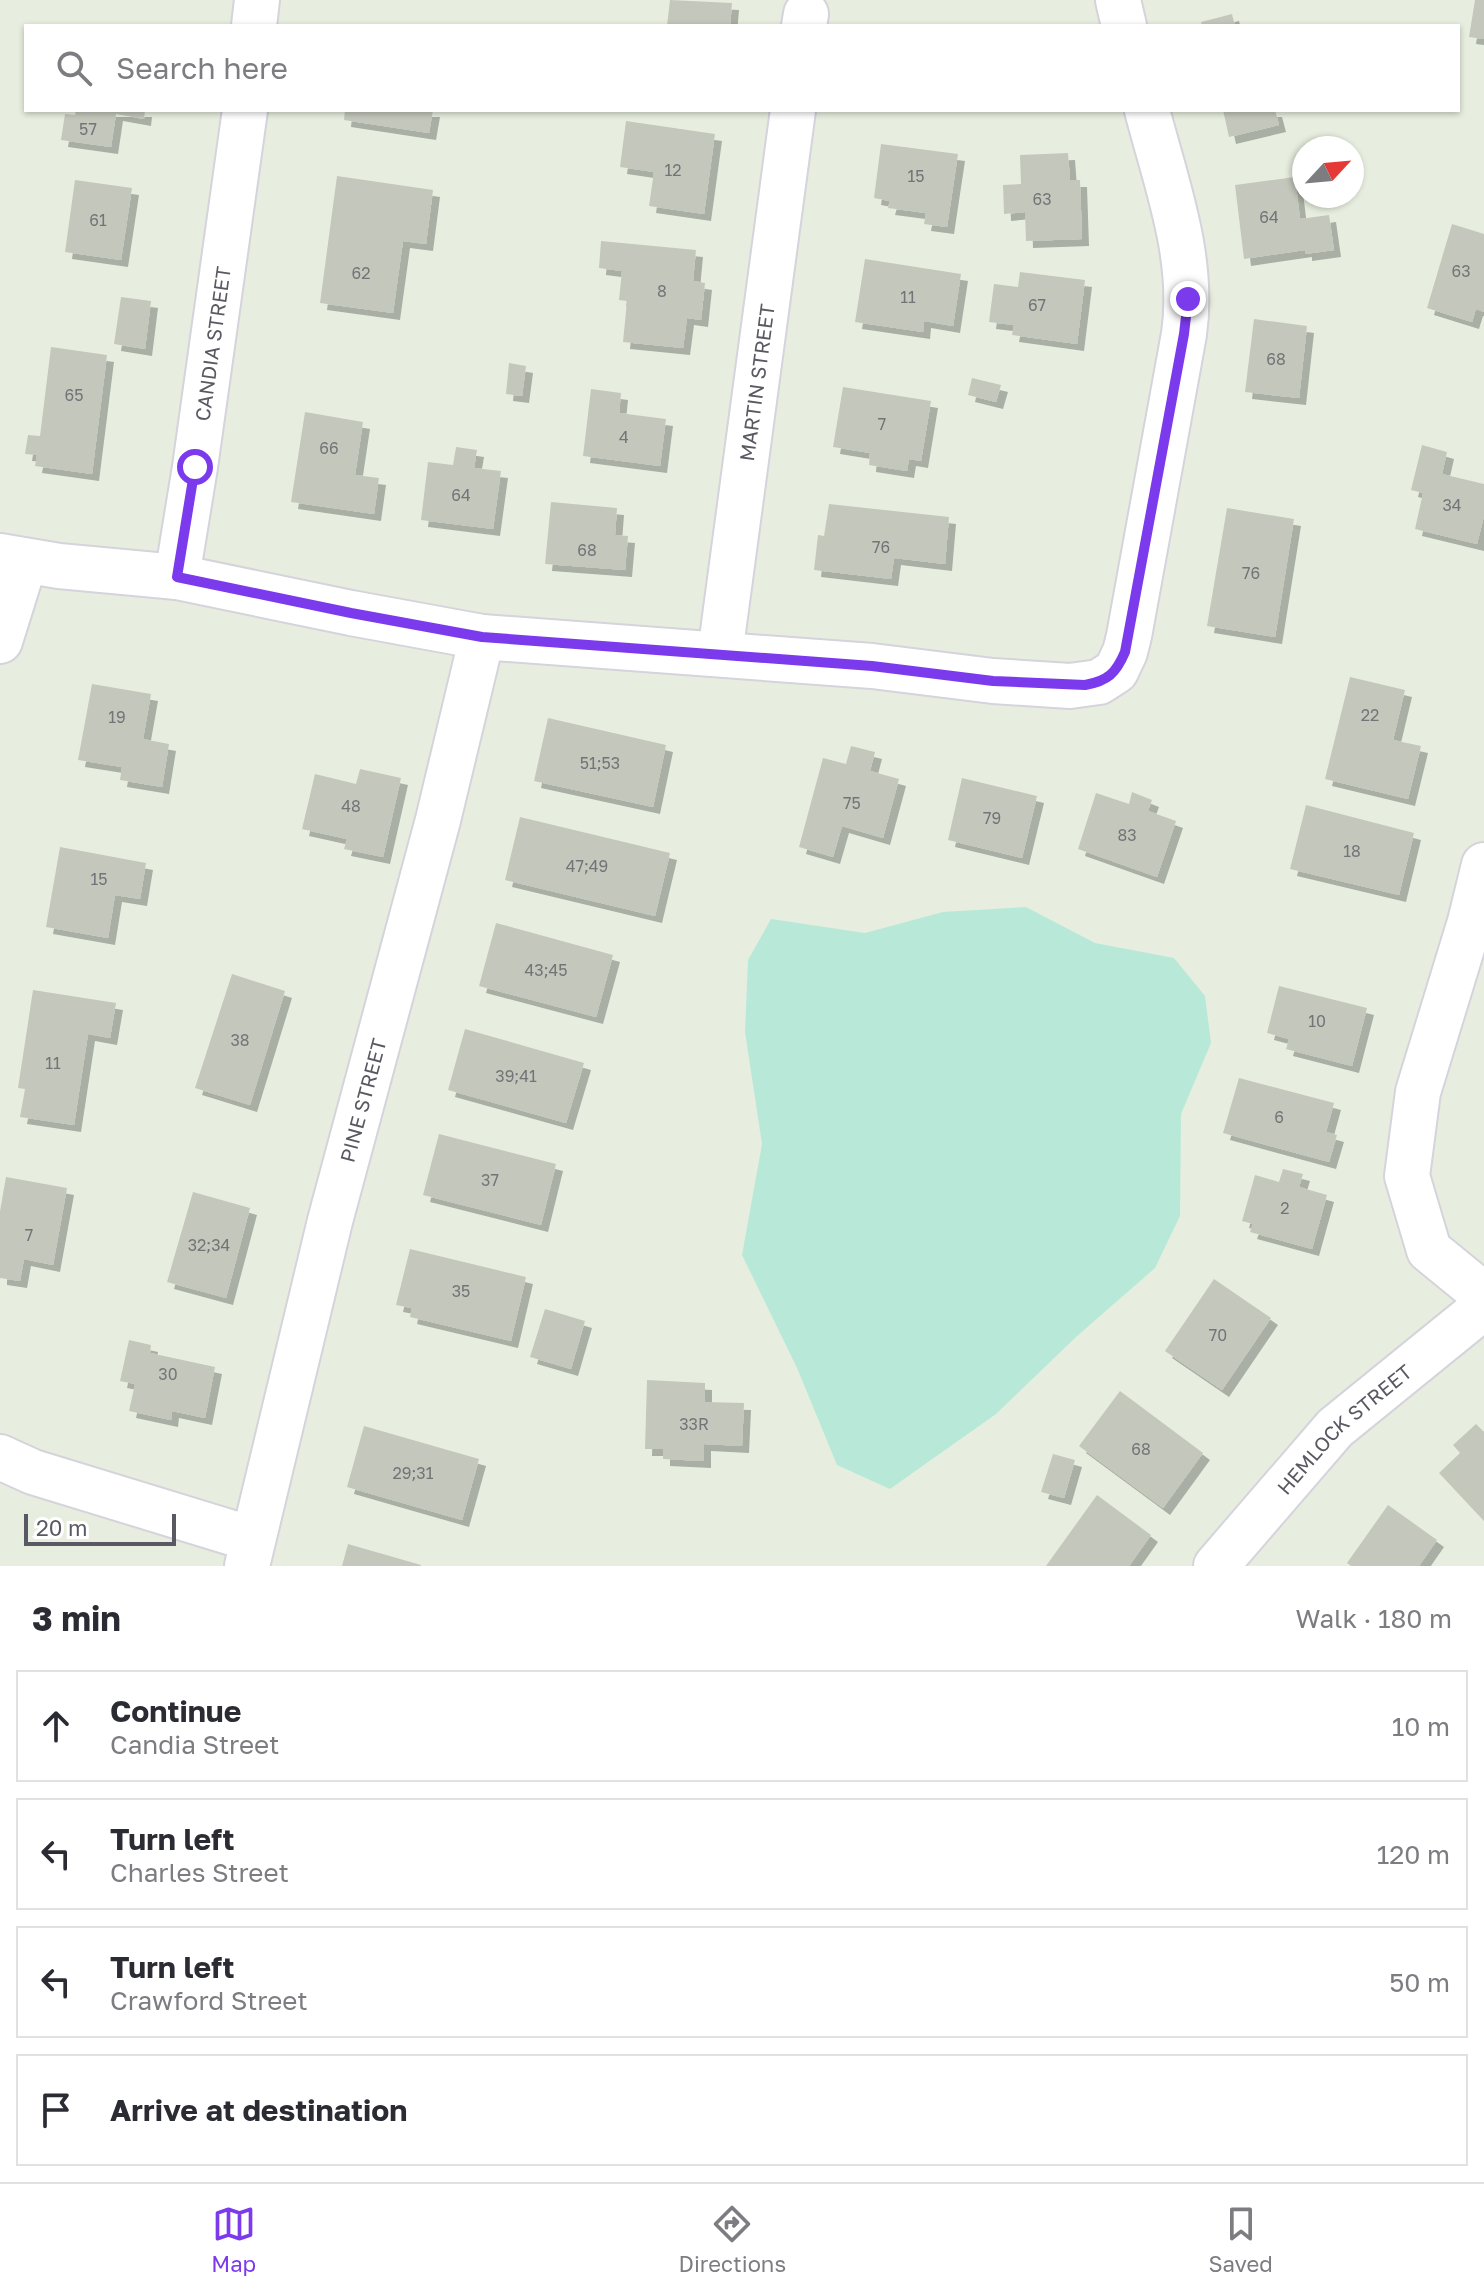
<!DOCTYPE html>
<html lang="en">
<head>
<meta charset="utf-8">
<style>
	:root { --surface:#fff; --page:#f7f7f7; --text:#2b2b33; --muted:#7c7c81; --line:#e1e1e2; --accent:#7c3aed }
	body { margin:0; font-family:"Golos Text",sans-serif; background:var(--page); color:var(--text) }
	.compass { position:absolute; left:1292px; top:136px; width:72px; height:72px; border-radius:50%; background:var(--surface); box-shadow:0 2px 6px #0004; rotate:64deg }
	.scale { position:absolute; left:24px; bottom:20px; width:152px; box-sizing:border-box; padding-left:8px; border:4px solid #5a5862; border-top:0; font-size:22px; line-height:28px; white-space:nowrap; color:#5a5862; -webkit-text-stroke:6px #fff; paint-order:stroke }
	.stop { position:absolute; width:24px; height:24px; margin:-18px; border:6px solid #7c3aed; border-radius:50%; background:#fff }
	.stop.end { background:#7c3aed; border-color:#fff; box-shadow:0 2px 8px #0008 }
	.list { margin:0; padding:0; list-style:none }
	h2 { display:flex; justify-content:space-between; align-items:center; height:104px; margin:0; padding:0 32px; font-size:34px }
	h2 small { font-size:26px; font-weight:400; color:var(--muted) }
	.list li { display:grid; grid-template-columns:52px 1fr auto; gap:24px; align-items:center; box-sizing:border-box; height:112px; margin:0 16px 16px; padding:0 16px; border:2px solid var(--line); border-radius:0px }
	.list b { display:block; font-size:30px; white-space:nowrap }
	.list p { margin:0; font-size:26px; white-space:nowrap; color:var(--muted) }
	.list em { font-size:26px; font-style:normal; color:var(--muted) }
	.icon { flex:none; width:44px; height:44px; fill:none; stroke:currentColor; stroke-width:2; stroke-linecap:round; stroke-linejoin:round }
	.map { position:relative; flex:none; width:1484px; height:1566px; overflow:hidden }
	.search { position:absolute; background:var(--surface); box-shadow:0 2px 6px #0004; left:24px; right:24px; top:24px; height:88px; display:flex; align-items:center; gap:20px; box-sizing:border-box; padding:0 28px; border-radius:0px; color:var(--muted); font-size:30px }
	.sheet { height:616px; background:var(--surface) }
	nav { display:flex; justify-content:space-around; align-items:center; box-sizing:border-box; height:112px; border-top:2px solid var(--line); background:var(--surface); font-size:22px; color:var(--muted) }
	nav a { display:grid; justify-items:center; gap:4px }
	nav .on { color:var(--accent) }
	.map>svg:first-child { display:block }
</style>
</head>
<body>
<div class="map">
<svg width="1484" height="1566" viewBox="0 0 1484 1566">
	<defs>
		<filter id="shadow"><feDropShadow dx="7" dy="7" stdDeviation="0" flood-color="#0004"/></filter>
	</defs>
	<rect width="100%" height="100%" fill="#e7eedf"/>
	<path fill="#b8e9d8" d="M 1026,907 L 1095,943 L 1174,958 L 1205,996 L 1211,1043 L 1181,1114 L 1180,1216 L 1155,1268 L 1076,1337 L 996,1414 L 890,1489 L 837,1465 L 797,1368 L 742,1255 L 762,1144 L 745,1032 L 748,960 L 771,919 L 865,933 L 943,912 Z"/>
	<g fill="#c4c8bc" filter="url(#shadow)">
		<path d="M 670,0 L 732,3 L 730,26 L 667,26 Z"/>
		<path d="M 1475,0 L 1484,0 L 1484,39 L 1469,37 Z"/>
		<path d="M 1232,14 L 1235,26 L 1202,26 L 1201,22 Z"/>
		<path d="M 76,110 L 145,110 L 144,119 L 116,114 L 111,147 L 61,140 L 65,114 L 75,115 Z"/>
		<path d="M 345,110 L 433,110 L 429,133 L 344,120 Z"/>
		<path d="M 1223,110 L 1275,110 L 1279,125 L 1229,137 Z"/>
		<path d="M 626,121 L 715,134 L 704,214 L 649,206 L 654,172 L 620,167 Z"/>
		<path d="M 881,144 L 958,154 L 947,227 L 924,224 L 926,213 L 888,208 L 890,201 L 874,198 Z"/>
		<path d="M 1068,153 L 1070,180 L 1080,180 L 1082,239 L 1026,241 L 1025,212 L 1004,214 L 1003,185 L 1021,184 L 1020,155 Z"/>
		<path d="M 337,176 L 433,190 L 426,244 L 403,241 L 393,313 L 320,303 Z"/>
		<path d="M 1295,177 L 1300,219 L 1329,215 L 1334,250 L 1305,254 L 1305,250 L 1244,259 L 1235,185 Z"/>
		<path d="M 75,180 L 132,188 L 121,260 L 65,252 Z"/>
		<path d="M 1452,224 L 1484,234 L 1484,312 L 1476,309 L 1472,322 L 1427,308 Z"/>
		<path d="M 601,241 L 696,250 L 693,281 L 705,283 L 701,320 L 687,318 L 683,348 L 623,342 L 627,301 L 619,300 L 622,271 L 599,268 Z"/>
		<path d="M 865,259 L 961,274 L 953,326 L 924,321 L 923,332 L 855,322 Z"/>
		<path d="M 1020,272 L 1085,280 L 1077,344 L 1012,335 L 1014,325 L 989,322 L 994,284 L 1018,287 Z"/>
		<path d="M 121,297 L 151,301 L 145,349 L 114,344 Z"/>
		<path d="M 1254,319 L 1307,326 L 1299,398 L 1245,392 Z"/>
		<path d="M 51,347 L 107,355 L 92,474 L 35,466 L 37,455 L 25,454 L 28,435 L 40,436 Z"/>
		<path d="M 509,363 L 526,366 L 522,396 L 506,394 Z"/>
		<path d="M 972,378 L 1001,385 L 996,402 L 968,395 Z"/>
		<path d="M 843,387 L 931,401 L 921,461 L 909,459 L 907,471 L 869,465 L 870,453 L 833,447 Z"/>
		<path d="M 591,389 L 621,393 L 619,413 L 666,419 L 660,466 L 583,456 Z"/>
		<path d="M 305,412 L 363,422 L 355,475 L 379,478 L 374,514 L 291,502 Z"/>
		<path d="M 1422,445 L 1447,452 L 1442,474 L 1484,484 L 1484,516 L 1477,544 L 1415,529 L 1423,493 L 1411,490 Z"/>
		<path d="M 456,447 L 477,450 L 474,468 L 501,471 L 493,529 L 421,520 L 428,462 L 453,465 Z"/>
		<path d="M 551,502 L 617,508 L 615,535 L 628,536 L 625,570 L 545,564 Z"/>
		<path d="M 829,504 L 949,517 L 945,564 L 894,558 L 891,579 L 814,570 L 818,535 L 824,536 Z"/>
		<path d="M 1227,508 L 1294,519 L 1275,637 L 1207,626 Z"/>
		<path d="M 1350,677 L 1405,690 L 1393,740 L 1421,746 L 1408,799 L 1325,779 Z"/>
		<path d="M 92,684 L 151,694 L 143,739 L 169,744 L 162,787 L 120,780 L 122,767 L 78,760 Z"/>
		<path d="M 548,718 L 666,745 L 653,807 L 534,781 Z"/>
		<path d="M 851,746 L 875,752 L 870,771 L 899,779 L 883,838 L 842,826 L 833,857 L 799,847 L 823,758 L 846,764 Z"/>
		<path d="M 360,769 L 401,778 L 383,857 L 344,849 L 347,839 L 302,829 L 315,774 L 356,784 Z"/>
		<path d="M 962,778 L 1037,796 L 1022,858 L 948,840 Z"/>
		<path d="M 1132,792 L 1152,800 L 1148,811 L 1176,821 L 1157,877 L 1078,849 L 1096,793 L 1129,804 Z"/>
		<path d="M 1306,805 L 1414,833 L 1399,895 L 1290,869 Z"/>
		<path d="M 520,817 L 670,853 L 655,916 L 505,880 Z"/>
		<path d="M 60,847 L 146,863 L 140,899 L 115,895 L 108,938 L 46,927 Z"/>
		<path d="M 496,923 L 613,955 L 596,1017 L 479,986 Z"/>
		<path d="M 232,974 L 285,991 L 250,1105 L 195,1088 Z"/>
		<path d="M 1279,986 L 1367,1008 L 1352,1066 L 1286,1049 L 1289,1039 L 1267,1033 Z"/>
		<path d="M 33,990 L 116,1003 L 110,1038 L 88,1034 L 74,1125 L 20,1117 L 25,1089 L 18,1088 Z"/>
		<path d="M 465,1029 L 584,1063 L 566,1123 L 448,1090 Z"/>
		<path d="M 1239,1078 L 1334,1103 L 1326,1132 L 1337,1135 L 1329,1162 L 1223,1133 Z"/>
		<path d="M 439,1134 L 556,1164 L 541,1225 L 423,1195 Z"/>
		<path d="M 1283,1169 L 1303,1174 L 1299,1187 L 1327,1195 L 1312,1249 L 1250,1232 L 1253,1224 L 1242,1221 L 1255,1175 L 1279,1182 Z"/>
		<path d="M 6,1177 L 67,1188 L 53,1265 L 24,1259 L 20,1281 L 0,1278 L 0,1211 Z"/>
		<path d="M 193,1192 L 250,1208 L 226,1298 L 167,1282 Z"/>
		<path d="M 410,1249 L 526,1277 L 511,1341 L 410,1317 L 412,1308 L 396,1305 Z"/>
		<path d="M 1214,1279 L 1271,1318 L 1222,1390 L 1165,1351 Z"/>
		<path d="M 545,1309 L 585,1321 L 571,1369 L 530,1357 Z"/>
		<path d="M 129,1340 L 151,1345 L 150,1353 L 215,1367 L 205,1418 L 172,1411 L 171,1420 L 129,1411 L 135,1384 L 120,1381 Z"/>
		<path d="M 647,1380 L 705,1383 L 705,1402 L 744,1403 L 742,1446 L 704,1444 L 704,1461 L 663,1459 L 663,1449 L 645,1449 Z"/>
		<path d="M 1120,1391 L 1203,1453 L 1163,1508 L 1079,1446 Z"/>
		<path d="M 1476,1424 L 1484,1432 L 1484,1521 L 1439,1473 L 1460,1453 L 1453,1445 Z"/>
		<path d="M 364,1426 L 479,1459 L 462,1520 L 347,1487 Z"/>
		<path d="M 1053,1454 L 1075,1460 L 1064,1498 L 1041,1492 Z"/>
		<path d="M 1097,1495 L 1151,1535 L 1129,1566 L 1046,1566 Z"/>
		<path d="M 1388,1505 L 1437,1540 L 1419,1566 L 1351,1566 L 1347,1563 Z"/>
		<path d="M 348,1544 L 421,1565 L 421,1566 L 342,1566 Z"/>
	</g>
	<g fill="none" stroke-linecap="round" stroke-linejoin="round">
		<g stroke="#d5d3db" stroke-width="48">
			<g id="street">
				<path d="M 1118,0 L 1124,26"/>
				<path d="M 254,26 L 257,0"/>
				<path d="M 804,26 L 806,14"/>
				<path d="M 0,556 L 59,566 L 177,577 L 351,613 L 482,637 L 872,666 L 993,681 L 1070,686 L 1099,682 L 1116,671 L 1125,652 L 1129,636 L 1184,334 C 1195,258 1166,183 1147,110"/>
				<path id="s1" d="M 177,577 L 195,467 L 245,110"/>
				<path d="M 0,641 L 25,561"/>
				<path id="s2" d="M 720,654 L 793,110"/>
				<path d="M 1484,865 L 1470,922 L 1418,1092 L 1407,1176 L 1429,1250 L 1484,1295"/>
				<path d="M 0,1457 L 33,1472 L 252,1539"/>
				<path id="s3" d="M 247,1566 L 330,1221 L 438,820 L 482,637"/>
				<path id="s4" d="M 1216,1566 L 1335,1428 L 1484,1307"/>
			</g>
		</g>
		<use href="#street" stroke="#fff" stroke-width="44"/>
	</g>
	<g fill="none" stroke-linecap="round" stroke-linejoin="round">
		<path stroke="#7c3aed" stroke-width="10" d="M 195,467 L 177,577 L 351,613 L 482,637 L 872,666 L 993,681 L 1085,685 C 1108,681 1116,673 1125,652 L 1184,334 L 1188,299"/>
	</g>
	<g text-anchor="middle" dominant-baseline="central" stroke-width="7" stroke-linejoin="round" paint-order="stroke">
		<g font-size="16" fill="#747478">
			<text x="88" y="129">57</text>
			<text x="673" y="170">12</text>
			<text x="916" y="176">15</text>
			<text x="1042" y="199">63</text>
			<text x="1269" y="217">64</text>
			<text x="98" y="220">61</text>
			<text x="1461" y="271">63</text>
			<text x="361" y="273">62</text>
			<text x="662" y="291">8</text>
			<text x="908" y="297">11</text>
			<text x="1037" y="305">67</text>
			<text x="1276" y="359">68</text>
			<text x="74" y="395">65</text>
			<text x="882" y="424">7</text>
			<text x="624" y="437">4</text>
			<text x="329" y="448">66</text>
			<text x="461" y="495">64</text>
			<text x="1452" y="505">34</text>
			<text x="881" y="547">76</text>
			<text x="587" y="550">68</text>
			<text x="1251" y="573">76</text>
			<text x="1370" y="715">22</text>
			<text x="117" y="717">19</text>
			<text x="600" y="763">51;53</text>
			<text x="852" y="803">75</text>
			<text x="351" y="806">48</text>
			<text x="992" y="818">79</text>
			<text x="1127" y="835">83</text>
			<text x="1352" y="851">18</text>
			<text x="587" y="866">47;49</text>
			<text x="99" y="879">15</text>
			<text x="546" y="970">43;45</text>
			<text x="1317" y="1021">10</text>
			<text x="240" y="1040">38</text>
			<text x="53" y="1063">11</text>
			<text x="516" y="1076">39;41</text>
			<text x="1279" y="1117">6</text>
			<text x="490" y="1180">37</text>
			<text x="1285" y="1208">2</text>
			<text x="29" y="1235">7</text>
			<text x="209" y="1245">32;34</text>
			<text x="461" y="1291">35</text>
			<text x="1218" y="1335">70</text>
			<text x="168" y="1374">30</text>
			<text x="694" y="1424">33R</text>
			<text x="1141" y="1449">68</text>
			<text x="413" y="1473">29;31</text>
		</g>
		<g font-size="20" fill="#5a5862" stroke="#fff">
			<text stroke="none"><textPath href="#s1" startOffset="236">CANDIA STREET</textPath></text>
			<text stroke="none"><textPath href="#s2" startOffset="274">MARTIN STREET</textPath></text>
			<text stroke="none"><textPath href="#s3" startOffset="480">PINE STREET</textPath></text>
			<text stroke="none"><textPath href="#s4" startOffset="188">HEMLOCK STREET</textPath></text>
		</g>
	</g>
</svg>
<svg class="compass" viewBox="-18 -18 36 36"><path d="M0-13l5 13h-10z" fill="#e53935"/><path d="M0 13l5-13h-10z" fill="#7c7c81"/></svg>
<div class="scale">20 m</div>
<div class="stop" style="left:195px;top:467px"></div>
<div class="stop end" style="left:1188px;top:299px"></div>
<div class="search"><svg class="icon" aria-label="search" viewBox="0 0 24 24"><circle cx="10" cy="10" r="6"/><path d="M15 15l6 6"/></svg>Search here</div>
</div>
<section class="sheet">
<h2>3 min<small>Walk · 180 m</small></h2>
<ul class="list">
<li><svg class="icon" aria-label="ahead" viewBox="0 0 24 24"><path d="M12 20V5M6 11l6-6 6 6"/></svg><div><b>Continue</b><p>Candia Street</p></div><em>10 m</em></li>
<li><svg class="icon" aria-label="left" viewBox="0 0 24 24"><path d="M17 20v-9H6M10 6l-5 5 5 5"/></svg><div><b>Turn left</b><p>Charles Street</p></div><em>120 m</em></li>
<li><svg class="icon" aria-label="left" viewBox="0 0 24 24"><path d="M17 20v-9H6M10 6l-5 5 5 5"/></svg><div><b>Turn left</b><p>Crawford Street</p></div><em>50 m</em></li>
<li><svg class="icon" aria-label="arrive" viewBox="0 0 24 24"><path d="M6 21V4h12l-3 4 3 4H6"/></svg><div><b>Arrive at destination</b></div></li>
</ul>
</section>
<nav>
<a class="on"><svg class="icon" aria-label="map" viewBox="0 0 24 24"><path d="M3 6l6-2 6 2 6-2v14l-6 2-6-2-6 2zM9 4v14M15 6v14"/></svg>Map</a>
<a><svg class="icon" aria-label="directions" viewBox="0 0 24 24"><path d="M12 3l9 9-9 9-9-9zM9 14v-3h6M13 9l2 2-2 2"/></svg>Directions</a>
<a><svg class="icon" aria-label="saved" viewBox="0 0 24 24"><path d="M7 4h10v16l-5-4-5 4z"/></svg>Saved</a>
</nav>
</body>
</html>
